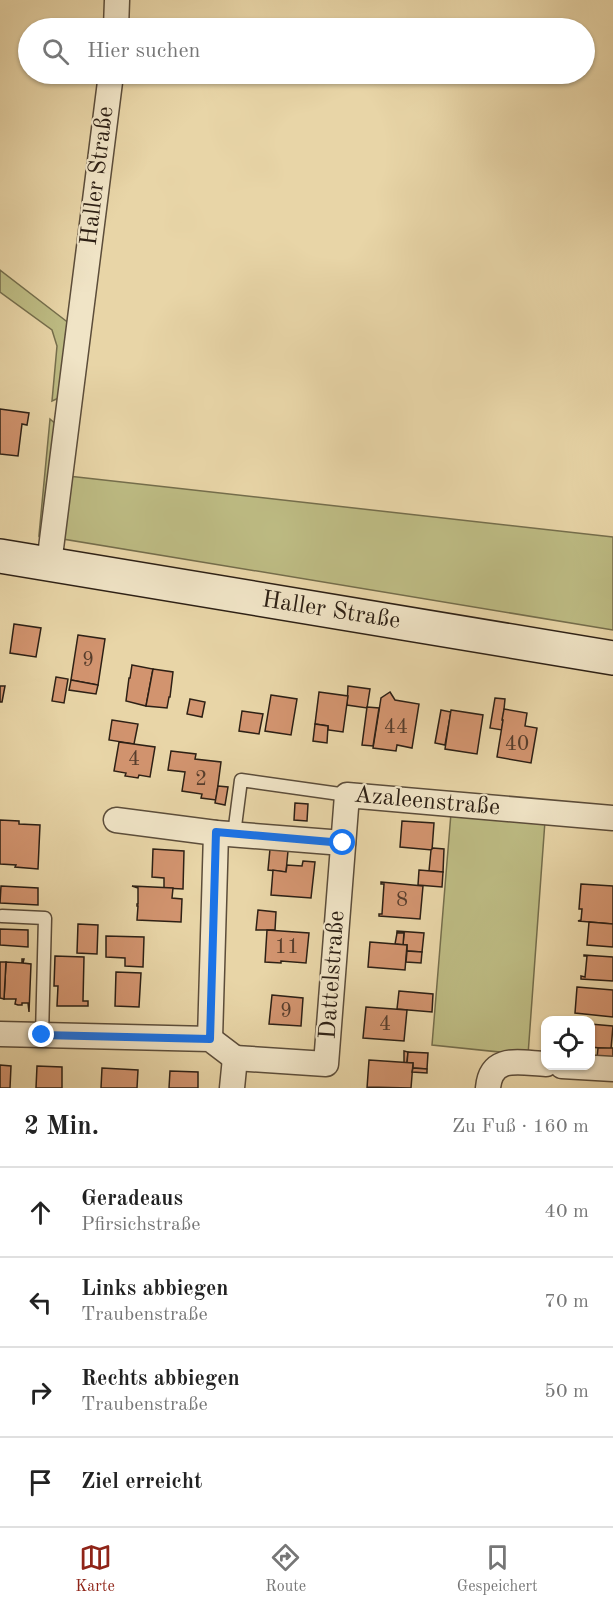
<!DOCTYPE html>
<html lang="de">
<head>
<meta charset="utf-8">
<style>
	:root { --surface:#fff; --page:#f6f6f6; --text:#222; --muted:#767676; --line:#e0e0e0; --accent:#8f2418 }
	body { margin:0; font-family:"Old Standard TT",serif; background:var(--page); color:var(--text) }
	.controls { position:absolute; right:18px; bottom:18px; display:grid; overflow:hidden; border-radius:12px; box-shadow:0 2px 4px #0004 }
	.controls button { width:54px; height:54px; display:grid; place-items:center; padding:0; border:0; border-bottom:2px solid var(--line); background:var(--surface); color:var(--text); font:30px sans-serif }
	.stop { position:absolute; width:18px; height:18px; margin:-14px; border:4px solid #1a73e8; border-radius:50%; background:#fff }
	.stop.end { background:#1a73e8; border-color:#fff; box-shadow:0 2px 6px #0008 }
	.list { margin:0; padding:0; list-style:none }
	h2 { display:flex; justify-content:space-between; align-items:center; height:78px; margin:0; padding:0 24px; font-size:26px }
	h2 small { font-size:20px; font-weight:400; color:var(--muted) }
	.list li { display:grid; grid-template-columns:39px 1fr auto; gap:18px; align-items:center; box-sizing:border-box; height:90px; padding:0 24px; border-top:2px solid var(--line) }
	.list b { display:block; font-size:22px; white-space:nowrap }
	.list p { margin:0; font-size:20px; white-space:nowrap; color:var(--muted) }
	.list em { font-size:20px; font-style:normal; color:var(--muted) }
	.icon { flex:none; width:33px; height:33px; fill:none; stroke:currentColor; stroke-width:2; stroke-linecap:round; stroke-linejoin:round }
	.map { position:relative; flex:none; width:613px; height:1088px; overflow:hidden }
	.search { position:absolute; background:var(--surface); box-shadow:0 2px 4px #0004; left:18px; right:18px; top:18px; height:66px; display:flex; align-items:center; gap:15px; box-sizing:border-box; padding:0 21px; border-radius:33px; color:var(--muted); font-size:22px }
	.sheet { height:438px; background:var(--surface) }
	nav { display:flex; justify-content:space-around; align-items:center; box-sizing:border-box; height:84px; border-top:2px solid var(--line); background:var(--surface); font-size:16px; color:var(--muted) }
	nav a { display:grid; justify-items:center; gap:3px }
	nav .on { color:var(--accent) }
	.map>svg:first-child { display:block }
</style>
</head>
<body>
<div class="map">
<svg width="613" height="1088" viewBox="0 0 613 1088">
	<rect width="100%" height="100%" fill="#e8d5a7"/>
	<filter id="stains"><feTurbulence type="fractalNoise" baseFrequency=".00333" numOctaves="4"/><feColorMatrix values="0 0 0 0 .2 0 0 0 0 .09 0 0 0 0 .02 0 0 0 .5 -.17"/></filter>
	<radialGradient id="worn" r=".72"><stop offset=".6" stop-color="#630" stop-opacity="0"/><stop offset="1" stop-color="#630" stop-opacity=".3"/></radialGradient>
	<g fill="#bdbb83" stroke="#756e4c" stroke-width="1.5">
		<path d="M 0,270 L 70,324 L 61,397 L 52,401 L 57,346 L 52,330 L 0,292 Z"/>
		<path d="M 50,419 L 58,426 L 46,525 L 39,535 Z"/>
		<path d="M 68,476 L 613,537 L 613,630 L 63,539 Z"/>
		<path d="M 451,813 L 545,821 L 528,1055 L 432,1045 Z"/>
	</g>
	<g fill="#d2946f" stroke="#2d2015" stroke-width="1.5">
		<path d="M 0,409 L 29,413 L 27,425 L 22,424 L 18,456 L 0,454 Z"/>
		<path d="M 14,624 L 41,628 L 36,657 L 10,653 Z"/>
		<path d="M 78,635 L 105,639 L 98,685 L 71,680 Z"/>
		<path d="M 132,665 L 153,669 L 146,706 L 126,701 L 129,678 L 130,678 Z"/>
		<path d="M 153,669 L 173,672 L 170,697 L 169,697 L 167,708 L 146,706 Z"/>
		<path d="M 56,677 L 68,679 L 64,703 L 52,701 Z"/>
		<path d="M 71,680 L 98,685 L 96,694 L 69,690 Z"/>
		<path d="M 0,686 L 5,686 L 2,702 L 0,702 Z"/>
		<path d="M 348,686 L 370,689 L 367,708 L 347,705 Z"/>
		<path d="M 319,692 L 348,696 L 343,732 L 329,730 L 328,730 L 328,726 L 315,724 Z"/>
		<path d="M 390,692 L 395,700 L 419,704 L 412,748 L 397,745 L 396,751 L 373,748 L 381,698 Z"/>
		<path d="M 271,695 L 297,699 L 291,735 L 265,731 Z"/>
		<path d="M 495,698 L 505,699 L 502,730 L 490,728 Z"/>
		<path d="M 190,699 L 205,702 L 202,717 L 187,714 Z"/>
		<path d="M 367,707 L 379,708 L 373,746 L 362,745 Z"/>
		<path d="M 504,709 L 527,713 L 525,726 L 537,728 L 531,763 L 497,757 L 503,720 L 502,720 Z"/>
		<path d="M 441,710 L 451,712 L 445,745 L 435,743 Z"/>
		<path d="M 451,710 L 483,715 L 477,754 L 445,749 Z"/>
		<path d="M 242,711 L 263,714 L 259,734 L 239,731 Z"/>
		<path d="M 112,720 L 138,724 L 134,744 L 109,740 Z"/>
		<path d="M 315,724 L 328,726 L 327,743 L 313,741 Z"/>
		<path d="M 119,742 L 155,747 L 150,777 L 139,775 L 138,778 L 125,776 L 126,773 L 114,771 Z"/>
		<path d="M 171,751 L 196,754 L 195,759 L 221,762 L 216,800 L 201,798 L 202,794 L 182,791 L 185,772 L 168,770 Z"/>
		<path d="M 218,786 L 228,787 L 225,805 L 215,803 Z"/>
		<path d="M 295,803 L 308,804 L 307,821 L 294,820 Z"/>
		<path d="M 0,820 L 19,821 L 19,824 L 40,825 L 38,869 L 15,867 L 16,865 L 0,864 Z"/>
		<path d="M 402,821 L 434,823 L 432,850 L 400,847 Z"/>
		<path d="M 433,848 L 444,849 L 443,872 L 429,871 L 431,850 Z"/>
		<path d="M 153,849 L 184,851 L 183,889 L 164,888 L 164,878 L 152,877 Z"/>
		<path d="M 270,849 L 288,851 L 286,872 L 268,870 Z"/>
		<path d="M 303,861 L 315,862 L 311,898 L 271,895 L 273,870 L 286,872 L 287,865 L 302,866 Z"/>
		<path d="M 419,870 L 443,872 L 442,887 L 418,885 Z"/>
		<path d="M 381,882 L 423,886 L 420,919 L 379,916 L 379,914 L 382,914 L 384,884 L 381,884 Z"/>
		<path d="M 581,884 L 613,886 L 613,924 L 578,921 L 581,920 L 582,909 L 579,909 Z"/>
		<path d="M 1,886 L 38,888 L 38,905 L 0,903 Z"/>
		<path d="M 132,886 L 173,888 L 172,898 L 182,899 L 181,922 L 137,920 L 138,906 L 137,906 L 137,904 L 138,904 L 138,888 Z"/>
		<path d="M 258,910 L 276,912 L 275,930 L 256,930 Z"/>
		<path d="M 589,922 L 613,924 L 613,947 L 587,945 Z"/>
		<path d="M 78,924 L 98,925 L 97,954 L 77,953 Z"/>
		<path d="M 0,929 L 28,930 L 28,947 L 0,945 Z"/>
		<path d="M 267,930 L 309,933 L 306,963 L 281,961 L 281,963 L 265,962 Z"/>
		<path d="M 397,931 L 424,933 L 422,952 L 407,951 L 407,945 L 403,945 L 404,933 L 397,933 Z"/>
		<path d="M 397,933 L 404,933 L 403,945 L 395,944 Z"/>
		<path d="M 106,936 L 144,937 L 143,967 L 125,966 L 125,958 L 106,957 Z"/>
		<path d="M 370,942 L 407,945 L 405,970 L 368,967 Z"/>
		<path d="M 407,951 L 422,952 L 421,963 L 406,962 Z"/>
		<path d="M 584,955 L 613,957 L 613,981 L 581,979 L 581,976 L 585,977 L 587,956 L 584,956 Z"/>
		<path d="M 55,956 L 84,957 L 83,1001 L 88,1001 L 88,1006 L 57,1006 L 58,986 L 54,986 Z"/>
		<path d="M 22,959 L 24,959 L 23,963 L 31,964 L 29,1012 L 28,1003 L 22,1003 L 22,1005 L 18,1005 L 15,1004 L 16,999 L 4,999 L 6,962 L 22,963 Z"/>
		<path d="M 0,962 L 6,962 L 4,999 L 0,998 Z"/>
		<path d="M 116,972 L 141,973 L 139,1007 L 115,1006 Z"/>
		<path d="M 577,987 L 613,990 L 613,1017 L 575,1013 Z"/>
		<path d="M 399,991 L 433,994 L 432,1012 L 397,1009 Z"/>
		<path d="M 272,995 L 303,998 L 301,1026 L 269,1024 Z"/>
		<path d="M 366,1007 L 407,1010 L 404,1041 L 363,1038 Z"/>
		<path d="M 590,1024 L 613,1026 L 611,1049 L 590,1047 Z"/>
		<path d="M 598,1048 L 613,1048 L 613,1059 L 597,1058 Z"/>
		<path d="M 404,1051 L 408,1052 L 407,1063 L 404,1063 Z"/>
		<path d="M 408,1052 L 428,1053 L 427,1069 L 413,1068 L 413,1063 L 407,1063 Z"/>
		<path d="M 369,1060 L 413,1063 L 411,1088 L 368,1087 L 367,1088 Z"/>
		<path d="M 0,1065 L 11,1066 L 10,1088 L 0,1088 Z"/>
		<path d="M 37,1066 L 62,1067 L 62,1088 L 36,1088 Z"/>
		<path d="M 102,1068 L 138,1070 L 137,1088 L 101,1088 Z"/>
		<path d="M 413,1068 L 427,1069 L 427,1073 L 412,1072 Z"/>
		<path d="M 170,1071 L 198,1072 L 198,1088 L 169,1088 Z"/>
	</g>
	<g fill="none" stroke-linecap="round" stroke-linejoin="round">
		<g stroke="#5c4d3a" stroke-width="15">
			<g id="service">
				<path d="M 234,834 L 241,780 L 347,795"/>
				<path d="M 2,916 L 45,918 L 42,1035"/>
			</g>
		</g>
		<g stroke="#5c4d3a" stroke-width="27">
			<g id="minor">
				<path d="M 116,28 L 117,0"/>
				<path d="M 49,564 L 111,74"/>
				<path d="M 116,820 L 216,833 L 343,843"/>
				<path d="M 0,1034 L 210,1039 L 235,1058"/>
				<path d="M 210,1039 L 216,833"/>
				<path d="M 235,1058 L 326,1064 L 347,795 L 613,818"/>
				<path d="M 562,1066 L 613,1069"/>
				<path d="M 232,1088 L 235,1058"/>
				<path d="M 488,1088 C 491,1054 520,1063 546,1064"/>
			</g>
		</g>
		<g stroke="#2d2015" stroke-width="36">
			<path id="secondary" d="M 0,556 L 613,658"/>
		</g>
		<use href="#service" stroke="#f0e4c6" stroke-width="12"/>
		<use href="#minor" stroke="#f0e4c6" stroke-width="24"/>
		<use href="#secondary" stroke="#f0e4c6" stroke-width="33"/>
	</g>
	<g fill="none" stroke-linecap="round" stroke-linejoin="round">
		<path stroke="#1a73e8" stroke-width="8" d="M 42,1035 L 210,1039 L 216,832 L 343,843"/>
	</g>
	<g text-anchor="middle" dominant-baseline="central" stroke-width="4.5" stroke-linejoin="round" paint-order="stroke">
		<g font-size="21" fill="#563d2c">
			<text x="88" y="660">9</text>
			<text x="396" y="727">44</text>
			<text x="517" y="744">40</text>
			<text x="134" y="759">4</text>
			<text x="201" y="779">2</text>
			<text x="402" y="900">8</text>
			<text x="287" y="947">11</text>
			<text x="286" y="1011">9</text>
			<text x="385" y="1024">4</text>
		</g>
		<g font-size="24" fill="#2d2015" stroke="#f0e4c6">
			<text transform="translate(98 176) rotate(-83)">Haller Straße</text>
			<text transform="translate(331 611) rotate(9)">Haller Straße</text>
			<text transform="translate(427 802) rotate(5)">Azaleenstraße</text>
			<text transform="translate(333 975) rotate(-86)">Dattelstraße</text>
		</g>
	</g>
	<rect width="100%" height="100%" filter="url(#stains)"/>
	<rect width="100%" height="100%" fill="url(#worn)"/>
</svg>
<div class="controls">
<button><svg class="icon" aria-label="locate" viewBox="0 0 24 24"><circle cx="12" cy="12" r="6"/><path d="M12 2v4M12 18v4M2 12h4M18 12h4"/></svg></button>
</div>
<div class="stop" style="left:343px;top:843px"></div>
<div class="stop end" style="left:42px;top:1035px"></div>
<div class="search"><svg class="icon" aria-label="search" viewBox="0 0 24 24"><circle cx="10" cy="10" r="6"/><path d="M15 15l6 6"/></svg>Hier suchen</div>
</div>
<section class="sheet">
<h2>2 Min.<small>Zu Fuß · 160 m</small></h2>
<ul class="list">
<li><svg class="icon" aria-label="ahead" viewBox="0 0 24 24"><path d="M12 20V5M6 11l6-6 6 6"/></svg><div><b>Geradeaus</b><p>Pfirsichstraße</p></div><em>40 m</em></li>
<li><svg class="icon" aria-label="left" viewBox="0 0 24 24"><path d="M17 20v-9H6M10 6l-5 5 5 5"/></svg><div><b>Links abbiegen</b><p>Traubenstraße</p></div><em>70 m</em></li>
<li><svg class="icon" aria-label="right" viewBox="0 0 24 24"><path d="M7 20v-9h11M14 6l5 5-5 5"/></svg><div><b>Rechts abbiegen</b><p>Traubenstraße</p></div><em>50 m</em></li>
<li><svg class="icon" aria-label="arrive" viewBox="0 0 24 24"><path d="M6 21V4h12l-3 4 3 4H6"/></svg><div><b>Ziel erreicht</b></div></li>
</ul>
</section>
<nav>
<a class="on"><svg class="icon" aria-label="map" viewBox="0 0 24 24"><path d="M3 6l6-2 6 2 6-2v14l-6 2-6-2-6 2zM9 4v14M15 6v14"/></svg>Karte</a>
<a><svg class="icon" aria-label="directions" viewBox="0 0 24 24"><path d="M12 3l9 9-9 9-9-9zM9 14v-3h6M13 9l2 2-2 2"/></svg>Route</a>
<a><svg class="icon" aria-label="saved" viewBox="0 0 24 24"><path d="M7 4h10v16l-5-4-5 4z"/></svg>Gespeichert</a>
</nav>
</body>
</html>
